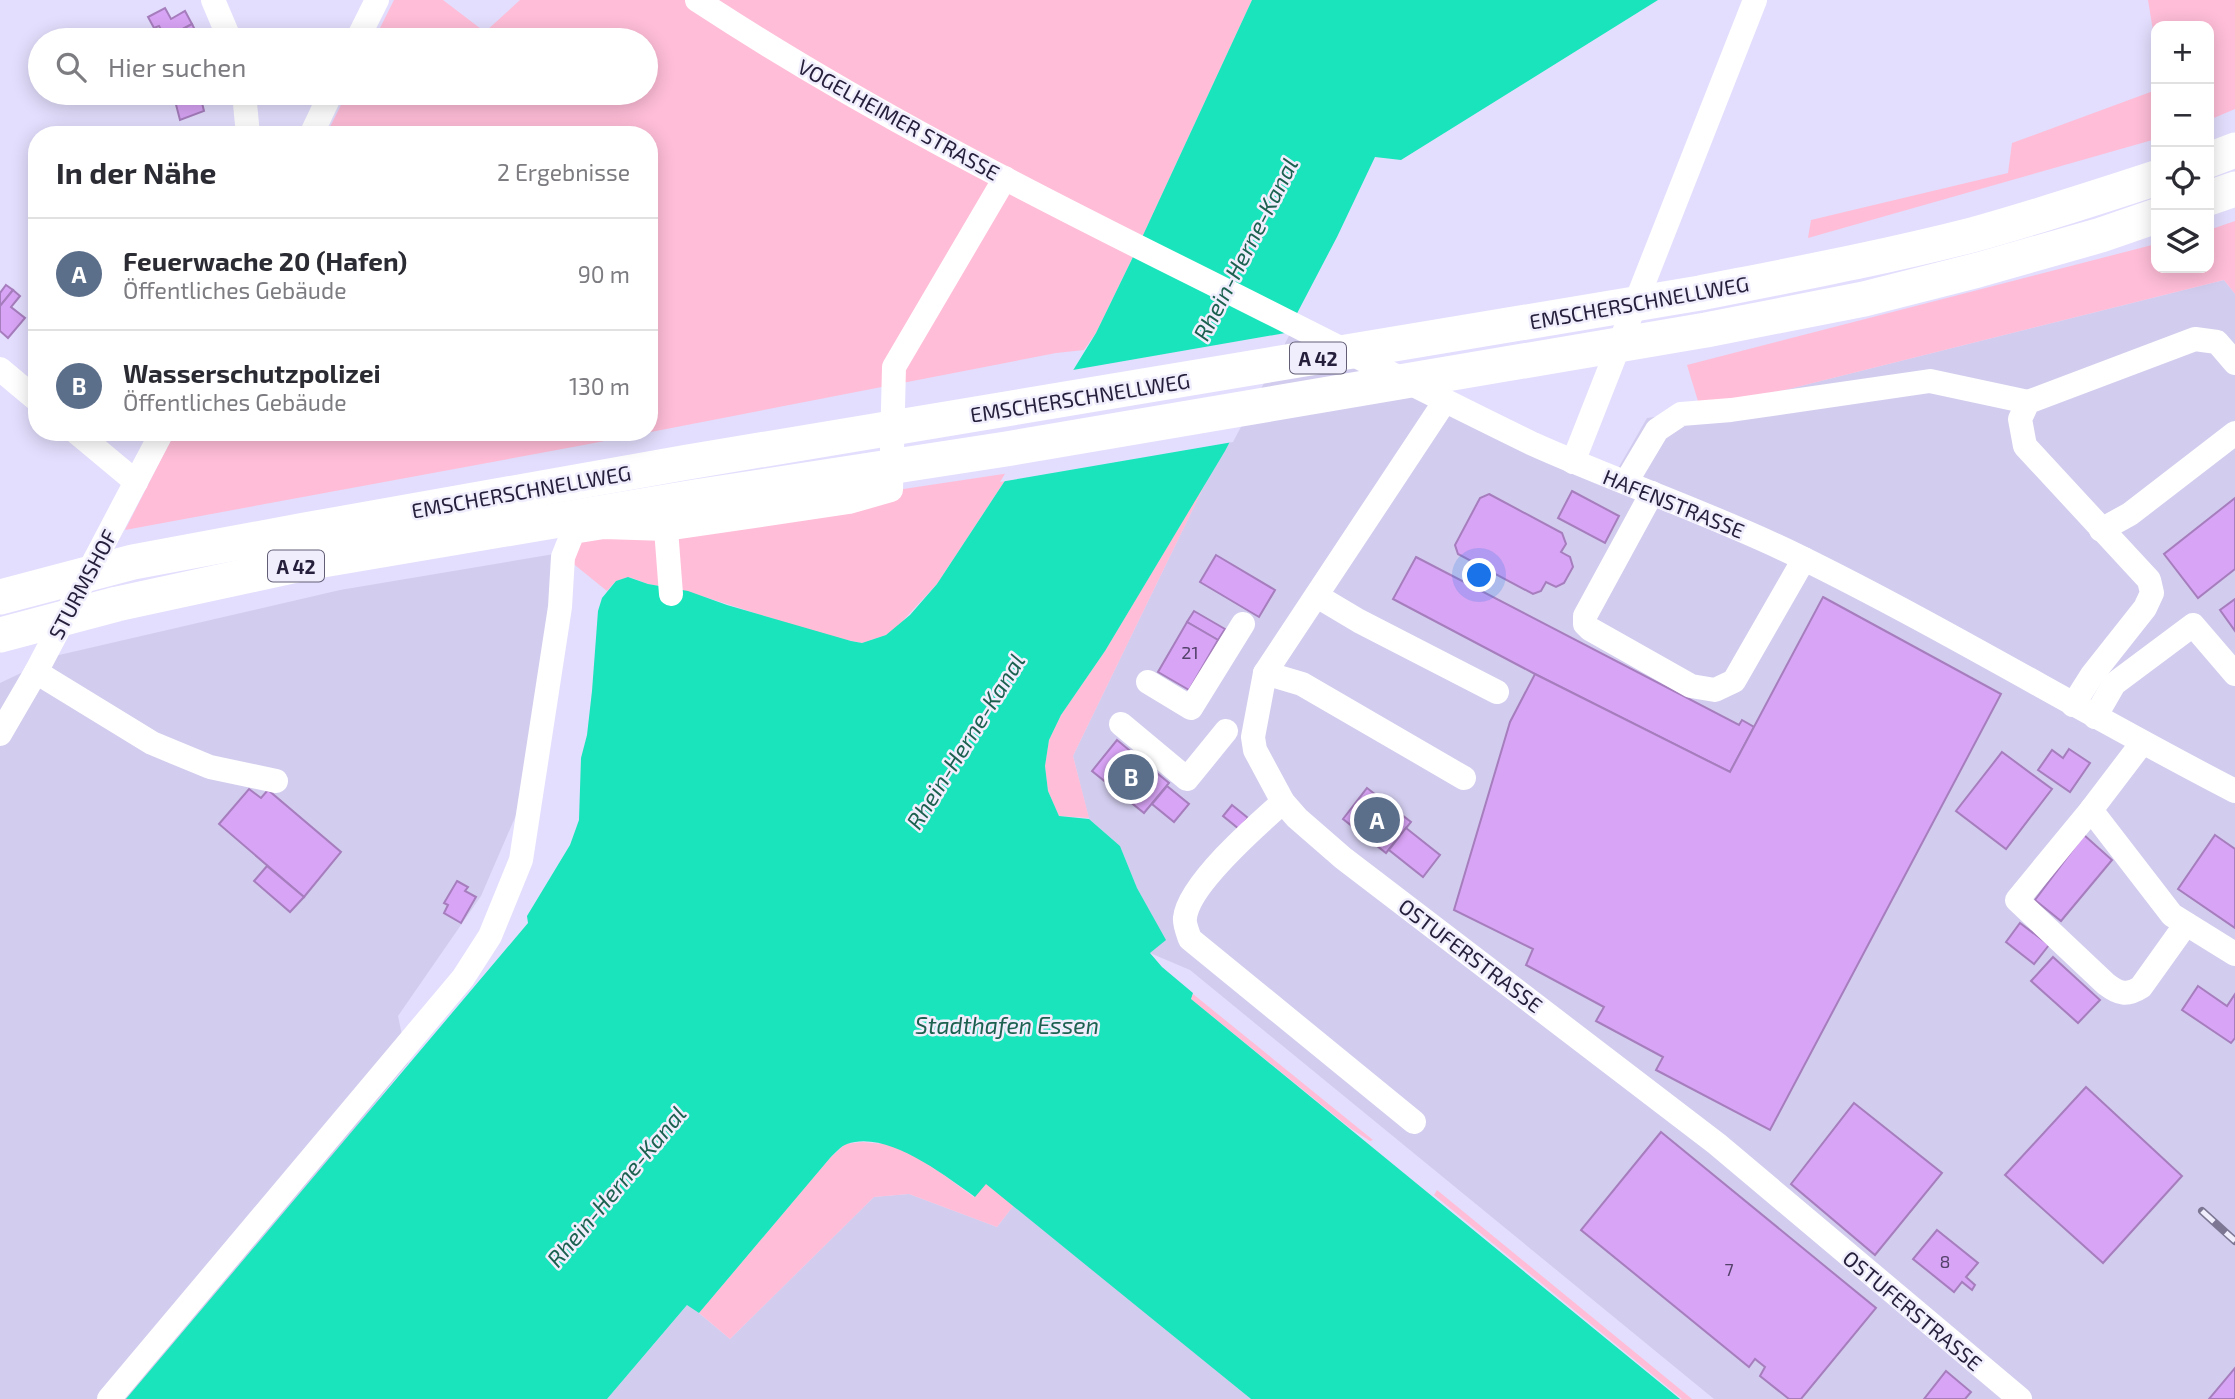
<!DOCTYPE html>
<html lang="de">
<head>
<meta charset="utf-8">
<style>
	:root { --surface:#fff; --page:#f7f7f7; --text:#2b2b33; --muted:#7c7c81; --line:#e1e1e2; --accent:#6f751d }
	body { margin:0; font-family:"Exo 2",sans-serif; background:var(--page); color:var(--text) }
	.controls { position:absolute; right:21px; top:21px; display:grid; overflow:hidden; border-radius:14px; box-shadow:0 4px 18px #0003 }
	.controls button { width:63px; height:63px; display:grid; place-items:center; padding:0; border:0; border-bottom:2px solid var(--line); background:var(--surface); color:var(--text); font:35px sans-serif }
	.you { position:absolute; left:1480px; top:576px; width:24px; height:24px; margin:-18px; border:5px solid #fff; border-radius:50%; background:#1a73e8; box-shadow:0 0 0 10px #1a73e833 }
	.badge { display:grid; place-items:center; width:46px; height:46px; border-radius:50%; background:var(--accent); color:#fff; font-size:23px; font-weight:700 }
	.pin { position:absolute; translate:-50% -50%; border:4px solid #fff; box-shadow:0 2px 7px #0006 }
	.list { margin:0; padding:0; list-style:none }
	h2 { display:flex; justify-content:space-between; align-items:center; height:91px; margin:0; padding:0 28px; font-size:30px }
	h2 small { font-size:23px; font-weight:400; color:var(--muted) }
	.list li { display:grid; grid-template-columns:46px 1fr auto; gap:21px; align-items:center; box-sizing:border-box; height:112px; padding:0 28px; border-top:2px solid var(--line) }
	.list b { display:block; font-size:26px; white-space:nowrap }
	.list p { margin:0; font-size:23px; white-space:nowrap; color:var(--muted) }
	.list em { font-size:23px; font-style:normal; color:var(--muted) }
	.icon { flex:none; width:38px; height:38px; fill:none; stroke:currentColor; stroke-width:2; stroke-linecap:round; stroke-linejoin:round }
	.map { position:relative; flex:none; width:2235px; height:1399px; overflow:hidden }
	.search { position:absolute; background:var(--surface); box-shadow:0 4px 18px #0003; left:28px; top:28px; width:630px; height:77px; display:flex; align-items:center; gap:18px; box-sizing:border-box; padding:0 24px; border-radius:38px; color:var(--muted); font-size:26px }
	.panel { position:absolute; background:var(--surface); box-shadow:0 4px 18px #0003; left:28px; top:126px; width:630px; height:315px; border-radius:28px }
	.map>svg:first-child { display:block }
</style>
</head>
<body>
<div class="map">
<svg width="2235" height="1399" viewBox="0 0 2235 1399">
	<rect width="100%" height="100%" fill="#e3defd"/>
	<g fill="#d2cdee">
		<path d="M 2224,280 L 2235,294 L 2235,1399 L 1714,1399 L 1190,970 L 1150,953 L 1165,939 L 1137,888 L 1120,846 L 1089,819 L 1073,756 L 1206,482 L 1288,330 L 1616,472 L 1647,418 L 1701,411 Z"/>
		<path d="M 560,553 L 523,799 L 481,896 L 398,1016 L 408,1063 L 136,1399 L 0,1399 L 0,683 L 59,655 L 340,590 Z"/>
		<path d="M 909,1194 L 997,1227 L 1014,1205 L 1251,1399 L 607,1399 L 688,1304 L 730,1339 L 874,1197 Z"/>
	</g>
	<g fill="#ffbdd7">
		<path d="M 394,0 L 443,0 L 485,32 L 520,0 L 1252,0 L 1132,259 L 1096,333 L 1084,350 L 1056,353 L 589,444 L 125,530 L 175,432 L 649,432 L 649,135 L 326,135 L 347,93 L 646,93 L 646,40 L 374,40 Z"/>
		<path d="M 2148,0 L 2235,0 L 2235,109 L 2209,120 L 2209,26 L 2156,26 L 2156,49 Z"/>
		<path d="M 2156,90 L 2156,139 L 1808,238 L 1811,220 L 2008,173 L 2012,143 Z"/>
		<path d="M 2235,221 L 2235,294 L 2224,280 L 1701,411 L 1687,365 L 2156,244 L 2156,268 L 2209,268 L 2209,230 Z"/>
		<path d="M 1010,473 L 937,584 L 898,626 L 886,635 L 862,643 L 827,636 L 686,591 L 648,584 L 629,577 L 616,581 L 607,591 L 560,553 L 584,537 Z"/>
		<path d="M 1206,482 L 1073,756 L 1089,818 L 1059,816 L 1048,791 L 1045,766 L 1049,740 L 1061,715 L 1105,651 Z"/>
		<path d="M 1193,994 L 1373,1140 L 1370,1141 L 1350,1128 L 1191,999 Z"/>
		<path d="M 862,1142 C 871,1143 880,1143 889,1145 C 914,1151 953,1182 974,1197 L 986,1183 L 1014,1205 L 997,1227 L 909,1194 L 874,1197 L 730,1339 L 699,1313 L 830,1158 L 845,1144 Z"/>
		<path d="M 1437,1190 L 1692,1399 L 1682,1399 L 1434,1195 Z"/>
	</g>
	<path fill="#19e4bb" d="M 1252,0 L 1658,0 L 1401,160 L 1375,157 L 1337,237 L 1225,451 L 1105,651 L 1061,715 L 1049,740 L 1045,766 L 1048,791 L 1059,816 L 1089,819 L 1120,846 L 1137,888 L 1166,940 L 1150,953 L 1162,967 L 1193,993 L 1191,999 L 1680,1399 L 1251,1399 L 986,1184 L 975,1197 C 944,1175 887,1130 847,1144 C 841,1146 835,1153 830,1158 L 699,1313 L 687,1305 L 607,1399 L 126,1399 L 528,923 L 527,916 L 570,845 L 579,820 L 581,758 L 587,735 L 592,691 L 598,611 L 602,598 L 616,581 L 628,577 L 648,584 L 688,591 L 727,605 L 851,641 L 862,643 L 886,635 L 910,615 L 937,584 L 1010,473 L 1096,333 L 1132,259 Z"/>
	<path fill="#e3defd" d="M 1291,332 L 1233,442 L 1000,482 L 1067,371 Z"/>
	<g fill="#d8a4f5" stroke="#a67dbd" stroke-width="2">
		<path d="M 165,8 L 171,19 L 185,11 L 192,24 L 166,38 L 159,26 L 154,28 L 148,17 Z"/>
		<path d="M 192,24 L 199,38 L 194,40 L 167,40 L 166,38 Z"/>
		<path d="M 173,93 L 204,93 L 205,97 L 201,99 L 204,111 L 180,120 Z"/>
		<path d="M 6,285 L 13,290 L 0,306 L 0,293 Z"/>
		<path d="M 13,290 L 20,296 L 11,307 L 25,318 L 8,338 L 0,331 L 0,306 Z"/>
		<path d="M 1572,491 L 1619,516 L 1605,543 L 1558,518 Z"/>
		<path d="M 1489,494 L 1562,533 L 1566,544 L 1561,552 L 1570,557 L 1573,567 L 1564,583 L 1556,587 L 1546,582 L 1541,591 L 1533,594 L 1458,554 L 1455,545 L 1480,498 Z"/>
		<path d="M 2235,498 L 2235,569 L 2198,598 L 2164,554 Z"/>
		<path d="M 1216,555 L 1275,590 L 1259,617 L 1200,582 Z"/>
		<path d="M 1416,557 L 1739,725 L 1742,720 L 1754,727 L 1730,772 L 1535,674 L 1393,599 Z"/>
		<path d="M 1823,597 L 2001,694 L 1770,1130 L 1656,1070 L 1663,1057 L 1596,1021 L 1604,1007 L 1526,965 L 1533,949 L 1454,910 L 1510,722 L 1535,674 L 1730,772 Z"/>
		<path d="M 2235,599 L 2235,631 L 2220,610 Z"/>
		<path d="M 1194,611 L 1225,629 L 1218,640 L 1187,622 Z"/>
		<path d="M 1187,622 L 1218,640 L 1189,690 L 1158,672 Z"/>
		<path d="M 1117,740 L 1169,783 L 1144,813 L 1092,771 Z"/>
		<path d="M 2069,749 L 2090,763 L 2070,792 L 2038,770 L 2052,750 L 2063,758 Z"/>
		<path d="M 2002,752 L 2052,789 L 2006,849 L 1956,811 Z"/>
		<path d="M 1167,786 L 1189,804 L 1174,822 L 1152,804 Z"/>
		<path d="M 1367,788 L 1411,822 L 1386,853 L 1343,819 Z"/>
		<path d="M 249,789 L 261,798 L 268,790 L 341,852 L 304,897 L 219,824 Z"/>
		<path d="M 1232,805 L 1248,818 L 1239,829 L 1223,816 Z"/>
		<path d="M 1406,828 L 1440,855 L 1423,877 L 1389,850 Z"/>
		<path d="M 2084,835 L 2112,860 L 2061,921 L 2035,900 Z"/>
		<path d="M 2215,835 L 2235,849 L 2235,928 L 2178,889 Z"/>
		<path d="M 267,866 L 304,897 L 290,912 L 254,881 Z"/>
		<path d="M 457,881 L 468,887 L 465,891 L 476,897 L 461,923 L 444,913 L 448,905 L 444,903 Z"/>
		<path d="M 2020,923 L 2049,945 L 2034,964 L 2006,942 Z"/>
		<path d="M 2053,957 L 2100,1000 L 2078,1023 L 2031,981 Z"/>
		<path d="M 2198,986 L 2227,1006 L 2235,994 L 2235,1038 L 2231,1043 L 2182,1010 Z"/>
		<path d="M 2086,1087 L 2182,1176 L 2103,1263 L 2005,1175 Z"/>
		<path d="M 1854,1103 L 1942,1173 L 1875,1255 L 1791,1184 Z"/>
		<path d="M 1661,1132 L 1876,1308 L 1801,1399 L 1789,1399 L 1760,1376 L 1765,1367 L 1755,1359 L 1749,1367 L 1581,1230 Z"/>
		<path d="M 1937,1230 L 1978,1263 L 1966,1277 L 1975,1285 L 1972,1290 L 1962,1282 L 1954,1292 L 1913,1259 Z"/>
		<path d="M 2235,1368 L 2235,1399 L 2209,1399 Z"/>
		<path d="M 1946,1371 L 1971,1392 L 1965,1399 L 1924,1399 Z"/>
	</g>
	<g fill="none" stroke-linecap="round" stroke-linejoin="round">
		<g stroke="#fff" stroke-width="24">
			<path d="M 213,0 L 230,40"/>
			<path d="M 697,0 C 857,105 1026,191 1197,276 C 1309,332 1420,389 1533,444 C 1620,483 1710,513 1796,555 C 1945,628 2087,715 2235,791"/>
			<path d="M 357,40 L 377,0"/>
			<path d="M 244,93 L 248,135"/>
			<path d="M 311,135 L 331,93"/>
			<path d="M 0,369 L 37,400"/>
			<path d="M 1445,401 L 1265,673 L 1253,737 L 1255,750 L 1283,802 L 1297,818 L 1343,858 L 1717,1144 L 2020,1399"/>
			<path d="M 76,432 L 136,482"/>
			<path d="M 1573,462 L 1755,0"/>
			<path d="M 1626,482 L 1657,430 L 1681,414 L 1731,410 L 1930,381 L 2028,402"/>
			<path d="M 1652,493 L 1585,616 L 1585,624 L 1590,629 L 1691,686 L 1715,690 L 1734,681 L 1804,559"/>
			<path d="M 666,529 L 671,594"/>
			<path d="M 2101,530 L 2130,514 L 2235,433"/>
			<path d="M 1317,596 L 1359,621 L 1497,692"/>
			<path d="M 36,672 L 152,743 L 210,767 L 276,781"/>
			<path d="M 1265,673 L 1302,684 L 1464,778"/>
			<path d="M 1148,682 L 1191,708 L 1243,624"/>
			<path d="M 2073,705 L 2092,675 L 2145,608 L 2152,593 L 2149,580 L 2025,446 L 2020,419 L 2028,402 L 2195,339 L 2217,342 L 2235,363"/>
			<path d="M 2095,717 L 2114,684 L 2193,625 L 2235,674"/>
			<path d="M 1121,724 L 1187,779 L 1226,731"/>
			<path d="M 0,734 L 36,672 L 162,432"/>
			<path d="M 2142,743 L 2091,810 L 2172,915 L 2235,954"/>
			<path d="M 1283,802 C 1258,824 1188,885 1185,918 C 1184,924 1188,933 1190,939 L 1414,1122"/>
			<path d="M 2091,810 L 2017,900 L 2106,984 C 2119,994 2127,996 2141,987 L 2186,924"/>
			<path d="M 109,1399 L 463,978 L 490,936 L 521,860 L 560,607 L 563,557 L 573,532 L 604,527 L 666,529 L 849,502 L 891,490 L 894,367 L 1005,178"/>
		</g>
		<g stroke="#fff" stroke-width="35">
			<path d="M 2209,160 L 2235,150"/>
			<path d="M 2209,198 L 2235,189"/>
			<path d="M 0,597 L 133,562 L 305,530 L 688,462 L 1700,293 C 1791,275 1882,258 1972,235 C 2034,218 2095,198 2156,178"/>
			<path d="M 0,635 L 117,604 L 311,562 L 695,497 L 1006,449 L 1706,330 L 1864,299 L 1978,270 L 2101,235 L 2156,216"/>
		</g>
		<g stroke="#7d7794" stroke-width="8">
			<path id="rail" d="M 2202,1211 L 2235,1241"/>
		</g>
		<use href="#rail" stroke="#f0eefd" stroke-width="5" stroke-dasharray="16" stroke-linecap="butt"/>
	</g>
	<g text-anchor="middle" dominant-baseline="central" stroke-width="5" stroke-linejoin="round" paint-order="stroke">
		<g font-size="18" fill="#53416a">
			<text x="1190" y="652">21</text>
			<text x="1945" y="1261">8</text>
			<text x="1729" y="1269">7</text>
		</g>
		<g fill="#f0eefd" stroke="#635e76" stroke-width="2">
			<rect x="1290" y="342.5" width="56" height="31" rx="5"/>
			<rect x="268" y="550.5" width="56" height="31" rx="5"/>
		</g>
		<g font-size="19" font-weight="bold" fill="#27203c">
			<text x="1318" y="358">A 42</text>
			<text x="296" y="566">A 42</text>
		</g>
		<g font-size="21" fill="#27203c" stroke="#f0eefd">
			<text transform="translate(899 119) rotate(29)">VOGELHEIMER STRASSE</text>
			<text transform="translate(1639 302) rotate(-10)">EMSCHERSCHNELLWEG</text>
			<text transform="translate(1080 397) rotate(-9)">EMSCHERSCHNELLWEG</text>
			<text transform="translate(521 491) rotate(-10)">EMSCHERSCHNELLWEG</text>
			<text transform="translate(1674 503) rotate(22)">HAFENSTRASSE</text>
			<text transform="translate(82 584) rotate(-62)">STURMSHOF</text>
			<text transform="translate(1471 955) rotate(37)">OSTUFERSTRASSE</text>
			<text transform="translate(1913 1310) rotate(40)">OSTUFERSTRASSE</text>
		</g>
		<g font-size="23" font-style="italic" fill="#1c6150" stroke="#f0eefd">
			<text transform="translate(1245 249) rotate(-63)">Rhein-Herne-Kanal</text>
			<text transform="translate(965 741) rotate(-58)">Rhein-Herne-Kanal</text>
			<text x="1007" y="1025">Stadthafen Essen</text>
			<text transform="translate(616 1186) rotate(-50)">Rhein-Herne-Kanal</text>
		</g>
	</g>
</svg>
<div class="controls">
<button>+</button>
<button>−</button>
<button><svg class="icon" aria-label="locate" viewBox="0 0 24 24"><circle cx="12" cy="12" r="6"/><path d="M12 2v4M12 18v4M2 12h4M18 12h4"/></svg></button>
<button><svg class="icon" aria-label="layers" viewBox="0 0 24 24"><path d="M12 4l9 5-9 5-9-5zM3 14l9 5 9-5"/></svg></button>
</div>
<div class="you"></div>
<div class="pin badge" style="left:1377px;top:820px;background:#5c6f8a">A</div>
<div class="pin badge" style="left:1131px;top:777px;background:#5c6f8a">B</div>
<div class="search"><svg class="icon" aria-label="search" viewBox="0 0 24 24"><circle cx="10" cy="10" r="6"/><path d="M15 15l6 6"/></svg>Hier suchen</div>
<section class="panel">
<h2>In der Nähe<small>2 Ergebnisse</small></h2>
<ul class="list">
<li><span class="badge" style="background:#5c6f8a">A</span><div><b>Feuerwache 20 (Hafen)</b><p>Öffentliches Gebäude</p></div><em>90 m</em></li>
<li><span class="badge" style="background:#5c6f8a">B</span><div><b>Wasserschutzpolizei</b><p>Öffentliches Gebäude</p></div><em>130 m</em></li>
</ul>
</section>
</div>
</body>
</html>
